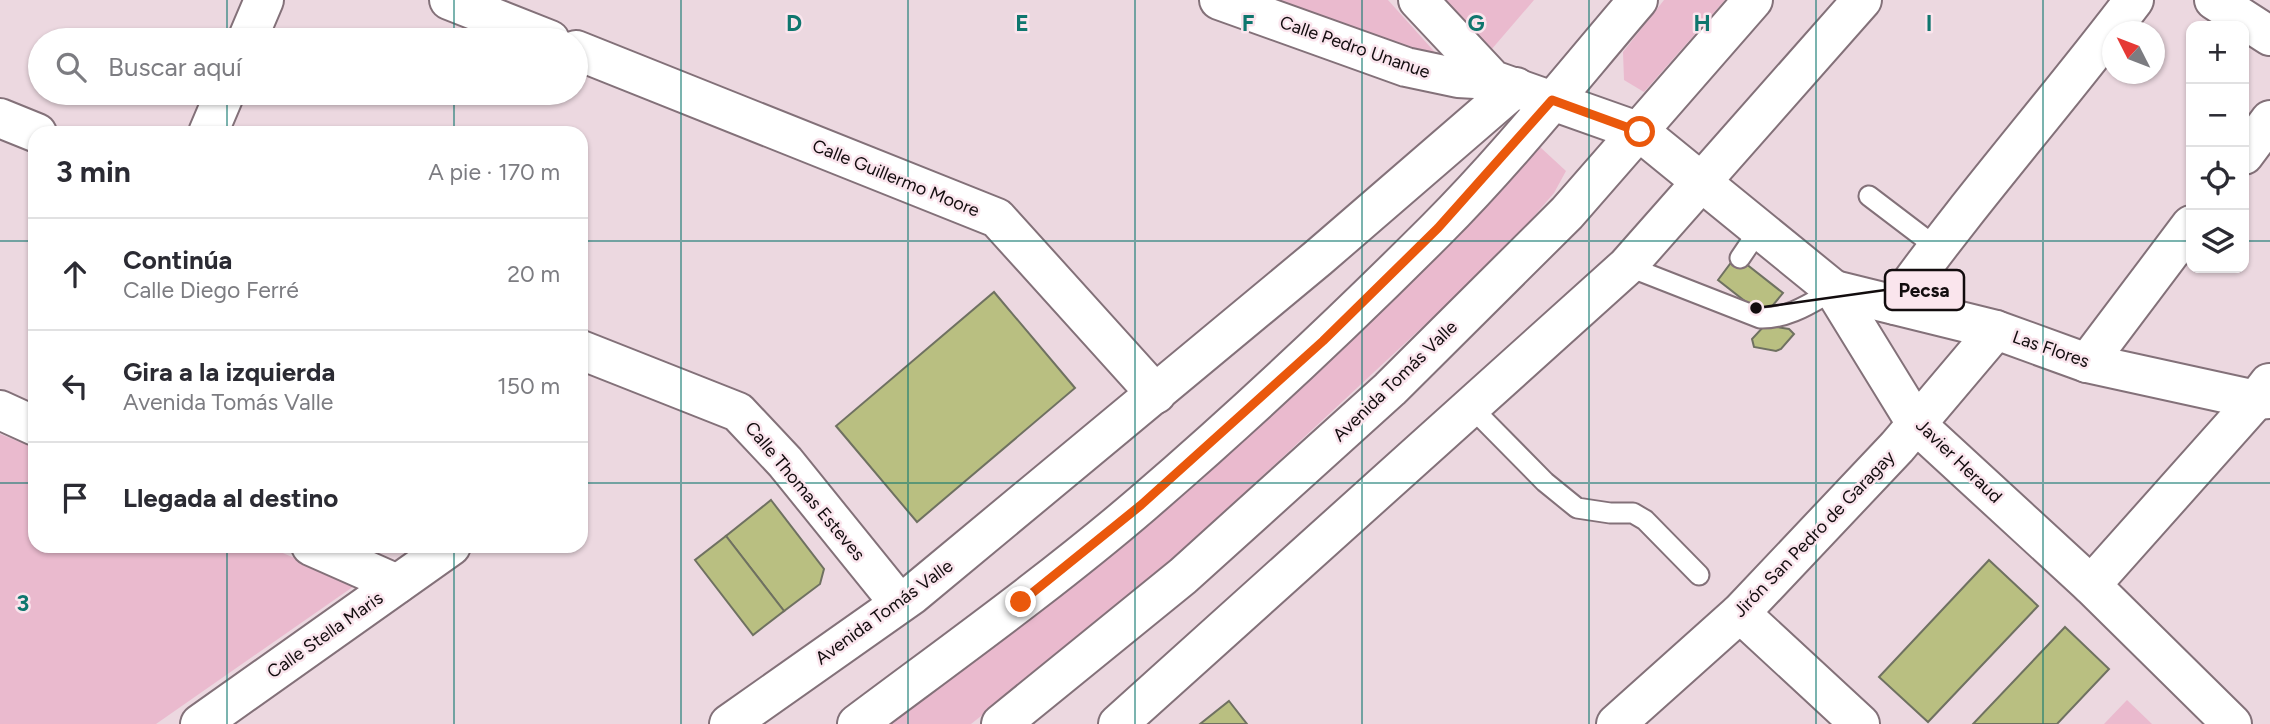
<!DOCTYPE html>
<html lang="es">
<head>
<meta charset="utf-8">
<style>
	:root { --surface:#fff; --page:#f7f7f7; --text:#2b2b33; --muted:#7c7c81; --line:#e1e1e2 }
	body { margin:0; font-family:Figtree,sans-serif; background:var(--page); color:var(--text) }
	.controls { position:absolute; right:21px; top:21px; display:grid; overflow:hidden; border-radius:14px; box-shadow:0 2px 5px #0004 }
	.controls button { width:63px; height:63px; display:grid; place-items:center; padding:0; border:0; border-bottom:2px solid var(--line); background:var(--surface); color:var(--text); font:35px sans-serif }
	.compass { position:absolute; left:2102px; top:21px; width:63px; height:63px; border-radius:50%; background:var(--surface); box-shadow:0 2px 5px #0004; rotate:312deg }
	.stop { position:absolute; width:21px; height:21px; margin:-16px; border:5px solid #ea580c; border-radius:50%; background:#fff }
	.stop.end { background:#ea580c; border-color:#fff; box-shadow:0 2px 7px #0008 }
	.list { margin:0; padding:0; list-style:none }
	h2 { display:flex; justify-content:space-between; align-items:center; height:91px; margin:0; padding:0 28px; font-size:30px }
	h2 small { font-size:23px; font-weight:400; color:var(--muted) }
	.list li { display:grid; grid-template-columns:46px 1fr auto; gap:21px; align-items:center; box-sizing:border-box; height:112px; padding:0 28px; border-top:2px solid var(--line) }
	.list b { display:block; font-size:26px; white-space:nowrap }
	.list p { margin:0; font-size:23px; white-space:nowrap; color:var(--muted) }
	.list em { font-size:23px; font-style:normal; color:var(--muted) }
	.icon { flex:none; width:38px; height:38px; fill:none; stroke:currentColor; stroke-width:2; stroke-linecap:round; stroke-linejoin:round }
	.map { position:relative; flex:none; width:2270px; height:724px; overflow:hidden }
	.search { position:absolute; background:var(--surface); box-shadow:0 2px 5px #0004; left:28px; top:28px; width:560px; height:77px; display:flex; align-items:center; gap:18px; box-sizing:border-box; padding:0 24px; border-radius:38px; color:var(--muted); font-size:26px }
	.panel { position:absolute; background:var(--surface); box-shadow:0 2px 5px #0004; left:28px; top:126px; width:560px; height:427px; border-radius:21px }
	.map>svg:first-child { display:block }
</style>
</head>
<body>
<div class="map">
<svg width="2270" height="724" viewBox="0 0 2270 724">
	<rect width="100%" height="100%" fill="#ecd8e0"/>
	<g fill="#eabace">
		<path d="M 1246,0 L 1388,0 L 1450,69 Z"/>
		<path d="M 1446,0 L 1534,0 L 1491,50 Z"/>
		<path d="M 1664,0 L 1725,0 L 1644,92 L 1624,80 L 1623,52 Z"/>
		<path d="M 1540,147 L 1566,171 L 1554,193 L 1504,251 L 1141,589 L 971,724 L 879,724 L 1478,210 Z"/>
		<path d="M 0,434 L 35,448 L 35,546 L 266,546 L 357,584 L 156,724 L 0,724 Z"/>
		<path d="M 2127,700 L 2152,724 L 2104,724 Z"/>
	</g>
	<g fill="#b9bf81" stroke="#6f7161" stroke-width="2">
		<path d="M 1736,256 L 1783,293 L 1764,316 L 1718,280 Z"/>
		<path d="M 994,292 L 1075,388 L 917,522 L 836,426 Z"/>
		<path d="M 1765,325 L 1789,329 L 1794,334 L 1781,349 L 1776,351 L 1754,347 L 1752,339 Z"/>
		<path d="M 771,500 L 824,569 L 820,584 L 784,611 L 726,536 Z"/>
		<path d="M 726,536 L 784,611 L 753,635 L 695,560 Z"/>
		<path d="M 1989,560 L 2038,606 L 1928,722 L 1879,677 Z"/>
		<path d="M 2065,627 L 2109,669 L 2057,724 L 1973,724 Z"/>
		<path d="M 1229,701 L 1247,724 L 1200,724 Z"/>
	</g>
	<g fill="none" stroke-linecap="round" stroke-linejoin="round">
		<g stroke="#837179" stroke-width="23">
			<g id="service">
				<path d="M 1869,196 L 1936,247"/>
				<path d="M 1740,258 L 1759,230"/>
				<path d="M 1627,266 L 1760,318 C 1788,319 1811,303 1834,290"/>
				<path d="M 1471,407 L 1545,482 L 1577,508 L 1610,513 L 1633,513 L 1645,520 L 1699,575"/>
			</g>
		</g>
		<g stroke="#837179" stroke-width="42">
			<g id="minor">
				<path d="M 449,0 L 550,40"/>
				<path d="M 1219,0 L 1406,67 L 1458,78 L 1493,80"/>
				<path d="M 1418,0 L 1493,80 L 1640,132 L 1834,290 L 1917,425 L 2091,585 L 2232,724"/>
				<path d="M 2214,0 L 2270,36"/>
				<path d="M 247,40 L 264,0"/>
				<path d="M 576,50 L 997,218 L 1156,394"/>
				<path d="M 0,118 L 37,133"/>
				<path d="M 208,133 L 225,93"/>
				<path d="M 2244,155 L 2270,120"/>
				<path d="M 1834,290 L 1996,330 L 2087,363 L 2256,400 L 2270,399"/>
				<path d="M 1895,305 C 1970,200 2056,103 2134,0"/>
				<path d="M 581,350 L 738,412 L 785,462 L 899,603"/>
				<path d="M 2087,363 L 2191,225"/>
				<path d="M 0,410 L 35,426"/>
				<path d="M 311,546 L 397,584"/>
				<path d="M 2091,585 L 2256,400 L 2269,383"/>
				<path d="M 1740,613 L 1860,724"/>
				<path d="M 200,724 L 451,546"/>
				<path d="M 729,724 L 912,595 L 1318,258 L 1516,87"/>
				<path d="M 1616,724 L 1740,613 L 1897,447 L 1996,330"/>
			</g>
		</g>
		<g stroke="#837179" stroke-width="42">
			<path id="secondary" d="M 1118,724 L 1627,266 L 1862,0"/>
		</g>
		<g stroke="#837179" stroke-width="42">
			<g id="primary">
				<path d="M 857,724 C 953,652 1051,582 1142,504 C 1243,417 1341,325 1436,230 C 1508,158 1572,77 1638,0"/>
				<path d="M 1001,724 L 1183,576 L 1390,389 L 1567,213 L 1753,0"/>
			</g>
		</g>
		<use href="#service" stroke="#fff" stroke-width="19"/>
		<use href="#minor" stroke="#fff" stroke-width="38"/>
		<use href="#secondary" stroke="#fff" stroke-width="38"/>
		<use href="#primary" stroke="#fff" stroke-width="38"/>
	</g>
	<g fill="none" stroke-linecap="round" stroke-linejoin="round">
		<path stroke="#ea580c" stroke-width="9" d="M 1021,602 L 1141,505 L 1323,341 L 1438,228 L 1552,100 L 1640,132"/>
	</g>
	<path fill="none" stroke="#0f766e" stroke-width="2" stroke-opacity="0.55" d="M 227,0 L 227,40M 454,0 L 454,40M 681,0 L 681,724M 908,0 L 908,724M 1135,0 L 1135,724M 1362,0 L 1362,724M 1589,0 L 1589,724M 1816,0 L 1816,724M 2043,0 L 2043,724M 227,93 L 227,133M 454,93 L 454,133M 0,241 L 35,241M 581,241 L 2191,241M 2244,241 L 2270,241M 0,483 L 35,483M 581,483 L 2270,483M 227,546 L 227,724M 454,546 L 454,724"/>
	<g text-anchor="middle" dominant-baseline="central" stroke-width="5" stroke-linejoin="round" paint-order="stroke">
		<g font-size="18" fill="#120c0e" stroke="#fae5ed">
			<text transform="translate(1355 47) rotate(19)">Calle Pedro Unanue</text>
			<text transform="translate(896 178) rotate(22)">Calle Guillermo Moore</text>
			<text transform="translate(2051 349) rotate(19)">Las Flores</text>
			<text transform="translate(1395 381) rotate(-44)">Avenida Tomás Valle</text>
			<text transform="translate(1959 461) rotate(44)">Javier Heraud</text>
			<text transform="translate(805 491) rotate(50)">Calle Thomas Esteves</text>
			<text transform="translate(1814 534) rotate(-46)">Jirón San Pedro de Garagay</text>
			<text transform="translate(884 612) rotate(-36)">Avenida Tomás Valle</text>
			<text transform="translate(325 635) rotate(-35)">Calle Stella Maris</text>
		</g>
	</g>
	<g font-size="23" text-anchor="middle" font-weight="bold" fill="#0f766e" stroke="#fae5ed" stroke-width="5" stroke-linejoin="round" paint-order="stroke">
		<text x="794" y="31">D</text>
		<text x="1022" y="31">E</text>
		<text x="1248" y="31">F</text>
		<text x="1476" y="31">G</text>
		<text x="1702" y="31">H</text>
		<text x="1929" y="31">I</text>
		<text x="23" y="611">3</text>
	</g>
	<path fill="none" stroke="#120c0e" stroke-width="2.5" d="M1756 308L1885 290"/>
	<circle fill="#120c0e" stroke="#fae5ed" stroke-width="2.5" cx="1756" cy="308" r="7"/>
	<rect fill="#fae5ed" stroke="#120c0e" stroke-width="2.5" x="1885" y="270" width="79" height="40" rx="7"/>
	<g font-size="19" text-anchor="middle" font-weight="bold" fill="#120c0e">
		<text x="1924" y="297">Pecsa</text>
	</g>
</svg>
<div class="controls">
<button>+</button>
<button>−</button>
<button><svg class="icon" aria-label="locate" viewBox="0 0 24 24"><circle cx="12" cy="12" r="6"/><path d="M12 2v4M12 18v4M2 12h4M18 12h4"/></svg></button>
<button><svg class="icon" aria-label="layers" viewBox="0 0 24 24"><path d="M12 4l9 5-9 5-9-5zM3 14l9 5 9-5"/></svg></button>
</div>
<svg class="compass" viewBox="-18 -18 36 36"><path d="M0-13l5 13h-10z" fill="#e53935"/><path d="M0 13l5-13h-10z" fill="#7c7c81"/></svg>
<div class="stop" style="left:1640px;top:132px"></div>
<div class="stop end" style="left:1021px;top:602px"></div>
<div class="search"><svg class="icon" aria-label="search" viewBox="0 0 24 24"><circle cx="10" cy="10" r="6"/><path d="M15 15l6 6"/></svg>Buscar aquí</div>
<section class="panel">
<h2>3 min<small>A pie · 170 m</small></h2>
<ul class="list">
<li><svg class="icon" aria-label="ahead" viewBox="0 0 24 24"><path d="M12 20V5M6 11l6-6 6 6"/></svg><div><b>Continúa</b><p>Calle Diego Ferré</p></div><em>20 m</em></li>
<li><svg class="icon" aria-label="left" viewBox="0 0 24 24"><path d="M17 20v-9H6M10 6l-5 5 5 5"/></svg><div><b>Gira a la izquierda</b><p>Avenida Tomás Valle</p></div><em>150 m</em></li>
<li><svg class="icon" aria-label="arrive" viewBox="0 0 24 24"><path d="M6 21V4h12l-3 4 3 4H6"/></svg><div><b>Llegada al destino</b></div></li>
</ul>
</section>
</div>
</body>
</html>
